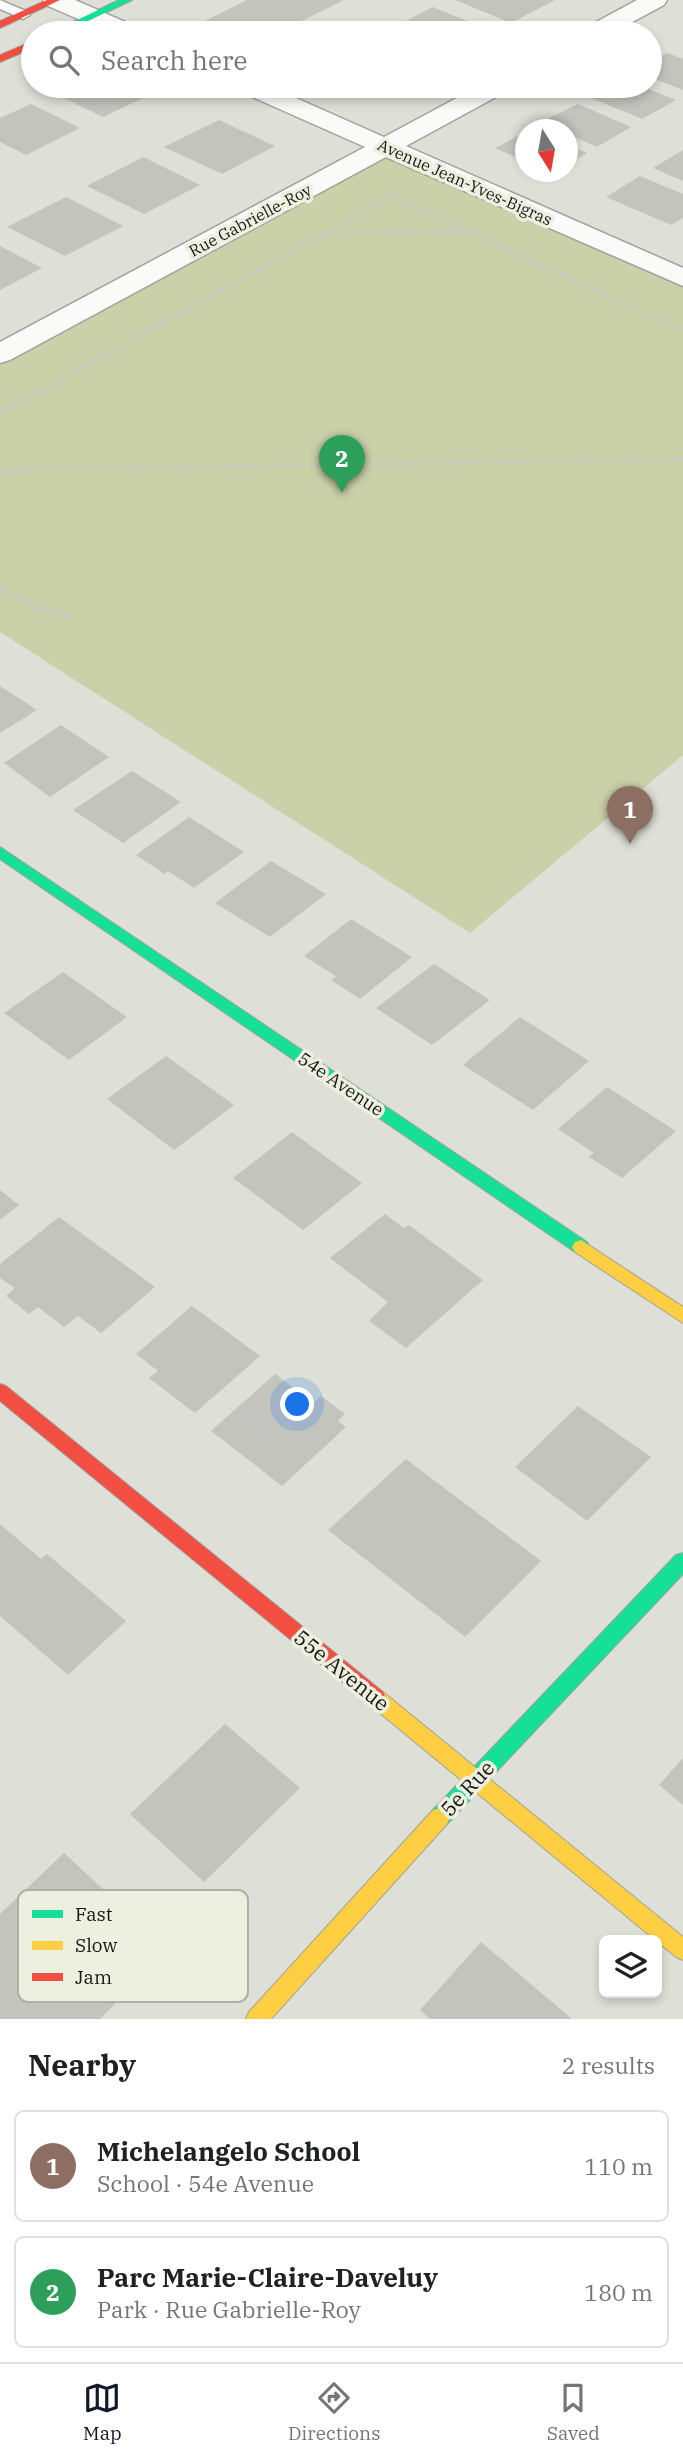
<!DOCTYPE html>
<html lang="en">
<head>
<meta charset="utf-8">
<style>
	:root { --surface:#fff; --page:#f6f6f6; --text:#202124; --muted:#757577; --line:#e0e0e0; --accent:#111827 }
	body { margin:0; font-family:"IBM Plex Serif",serif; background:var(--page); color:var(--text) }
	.controls { position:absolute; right:21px; bottom:21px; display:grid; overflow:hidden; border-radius:10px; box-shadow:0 4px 10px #0003 }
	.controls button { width:63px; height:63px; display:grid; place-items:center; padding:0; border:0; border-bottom:2px solid var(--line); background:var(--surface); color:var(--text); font:35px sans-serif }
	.compass { position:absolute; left:515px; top:119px; width:63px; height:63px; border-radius:50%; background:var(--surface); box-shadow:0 4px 10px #0003; rotate:169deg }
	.you { position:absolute; left:298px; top:1405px; width:24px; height:24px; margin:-18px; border:5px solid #fff; border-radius:50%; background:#1a73e8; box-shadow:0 0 0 10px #1a73e833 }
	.badge { display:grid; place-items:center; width:46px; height:46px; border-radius:50%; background:var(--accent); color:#fff; font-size:23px; font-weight:700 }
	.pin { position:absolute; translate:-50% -58px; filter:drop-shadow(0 2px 4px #0008) }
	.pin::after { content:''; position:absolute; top:37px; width:24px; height:21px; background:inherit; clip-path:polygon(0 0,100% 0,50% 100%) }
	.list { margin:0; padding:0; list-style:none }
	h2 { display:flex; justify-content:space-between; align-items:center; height:91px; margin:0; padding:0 28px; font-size:30px }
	h2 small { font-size:23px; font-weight:400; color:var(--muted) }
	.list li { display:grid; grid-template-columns:46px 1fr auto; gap:21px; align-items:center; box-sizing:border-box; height:112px; margin:0 14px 14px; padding:0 14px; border:2px solid var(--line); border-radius:10px }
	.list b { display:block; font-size:26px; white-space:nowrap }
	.list p { margin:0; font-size:23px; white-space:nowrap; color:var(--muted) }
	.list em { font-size:23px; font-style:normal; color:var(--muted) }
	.icon { flex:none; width:38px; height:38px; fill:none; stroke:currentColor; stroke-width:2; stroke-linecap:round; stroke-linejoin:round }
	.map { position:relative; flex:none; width:683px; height:2019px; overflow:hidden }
	.search { position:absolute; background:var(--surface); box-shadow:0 4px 10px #0003; left:21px; right:21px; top:21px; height:77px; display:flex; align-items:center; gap:18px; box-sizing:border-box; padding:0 24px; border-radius:38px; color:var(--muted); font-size:26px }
	.sheet { height:343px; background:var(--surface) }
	nav { display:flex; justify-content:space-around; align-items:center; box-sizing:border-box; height:98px; border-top:2px solid var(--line); background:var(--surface); font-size:19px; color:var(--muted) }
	nav a { display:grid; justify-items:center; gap:4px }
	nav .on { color:var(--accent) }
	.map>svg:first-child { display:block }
</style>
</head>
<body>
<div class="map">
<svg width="683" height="2019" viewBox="0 0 683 2019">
	<rect width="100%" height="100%" fill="#dee0d8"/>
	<path fill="#cad0a8" d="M 386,147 L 683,280 L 683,755 L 470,933 L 0,632 L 0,354 Z"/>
	<g fill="#c3c4be">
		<path d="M 247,0 L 344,0 L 277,33 L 233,33 L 205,21 Z"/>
		<path d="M 455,0 L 555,0 L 511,23 Z"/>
		<path d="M 433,7 L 497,33 L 382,33 Z"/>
		<path d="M 668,53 L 683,59 L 683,90 L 650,77 L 650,60 Z"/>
		<path d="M 69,86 L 144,86 L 156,92 L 103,117 L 53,93 Z"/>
		<path d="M 354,86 L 392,86 L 375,95 Z"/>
		<path d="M 604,86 L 641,86 L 676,100 L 642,119 L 586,96 Z"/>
		<path d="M 31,104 L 80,128 L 26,155 L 0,142 L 0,118 Z"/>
		<path d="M 578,104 L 631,127 L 597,147 L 568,134 L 568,130 L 558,130 L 541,122 Z"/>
		<path d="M 219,120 L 275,146 L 222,174 L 164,147 Z"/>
		<path d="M 526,134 L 526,162 L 495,148 L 518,136 Z"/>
		<path d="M 568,144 L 587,153 L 568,164 Z"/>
		<path d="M 683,150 L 683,181 L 653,168 Z"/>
		<path d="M 143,157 L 200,185 L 144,214 L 87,186 Z"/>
		<path d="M 640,176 L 683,194 L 683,218 L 671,225 L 606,197 Z"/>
		<path d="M 66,197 L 123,226 L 65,256 L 7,227 Z"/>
		<path d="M 0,246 L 42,268 L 0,290 Z"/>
		<path d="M 0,686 L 37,710 L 0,733 Z"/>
		<path d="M 61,725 L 109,757 L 50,797 L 4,763 Z"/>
		<path d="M 132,771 L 181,802 L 123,843 L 73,810 Z"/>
		<path d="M 189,817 L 244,852 L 194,888 L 168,871 L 165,874 L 136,855 Z"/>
		<path d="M 271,861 L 326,894 L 270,937 L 215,903 Z"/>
		<path d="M 351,919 L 412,957 L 360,999 L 331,980 L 336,976 L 304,956 Z"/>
		<path d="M 434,964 L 490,1000 L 432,1045 L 376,1008 Z"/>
		<path d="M 63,972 L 127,1017 L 69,1060 L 4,1013 Z"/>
		<path d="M 520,1017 L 589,1061 L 533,1110 L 463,1065 Z"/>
		<path d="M 166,1056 L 234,1105 L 174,1150 L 107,1099 Z"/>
		<path d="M 607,1087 L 676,1131 L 622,1178 L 589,1157 L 594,1153 L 558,1129 Z"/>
		<path d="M 292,1132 L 362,1183 L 303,1230 L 233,1178 Z"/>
		<path d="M 0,1190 L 19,1205 L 0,1220 Z"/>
		<path d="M 385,1214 L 404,1228 L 409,1225 L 483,1280 L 406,1348 L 369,1321 L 388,1302 L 330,1258 Z"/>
		<path d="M 59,1217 L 155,1287 L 101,1333 L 78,1316 L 64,1327 L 38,1307 L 29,1314 L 6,1296 L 15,1288 L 0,1278 L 0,1264 Z"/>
		<path d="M 192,1306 L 260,1356 L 195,1413 L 149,1378 L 158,1371 L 136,1354 Z"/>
		<path d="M 275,1374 L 313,1403 L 321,1396 L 345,1414 L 338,1421 L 346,1427 L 282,1486 L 211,1431 Z"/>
		<path d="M 578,1406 L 651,1457 L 587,1521 L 515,1467 Z"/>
		<path d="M 406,1459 L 541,1561 L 465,1637 L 328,1530 Z"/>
		<path d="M 0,1524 L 41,1559 L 47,1554 L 126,1621 L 68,1675 L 0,1616 Z"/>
		<path d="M 225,1724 L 300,1788 L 204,1882 L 130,1814 Z"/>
		<path d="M 683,1758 L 683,1805 L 659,1785 Z"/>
		<path d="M 64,1853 L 169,1950 L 100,2019 L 0,2019 L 0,1914 Z"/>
		<path d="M 481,1942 L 572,2019 L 430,2019 L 420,2010 Z"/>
	</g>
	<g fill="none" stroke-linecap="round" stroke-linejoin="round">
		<g stroke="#a0a29c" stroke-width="3">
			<path id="lane" d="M 0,0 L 28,12 L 30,15 L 23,19 L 0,9 Z"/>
		</g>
		<g stroke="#a0a29c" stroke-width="3">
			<g id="street">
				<path d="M 43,0 L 75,0 L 139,28 L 142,33 L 110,33 L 46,5 Z"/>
				<path d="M 637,0 L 667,0 L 664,5 L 612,33 L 582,33 L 585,28 Z"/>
				<path d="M 235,86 L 269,86 L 384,137 L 479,86 L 511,86 L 507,91 L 406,146 L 683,268 L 683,286 L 386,157 L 10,360 L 0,363 L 0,342 L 365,147 L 239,91 Z"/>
			</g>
		</g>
		<g stroke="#a0a29c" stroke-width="2">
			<g id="fast">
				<path d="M 119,0 L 132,0 L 63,33 L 50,33 Z"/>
				<path d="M 0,847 L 587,1242 L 590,1247 L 587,1252 L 575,1252 L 0,859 Z"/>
				<path d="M 683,1553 L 683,1574 L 447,1824 L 440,1826 L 433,1824 L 430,1817 L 433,1810 L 676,1555 Z"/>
			</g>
		</g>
		<g stroke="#a0a29c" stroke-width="2">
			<g id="slow">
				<path d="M 581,1240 L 683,1307 L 683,1323 L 575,1252 L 572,1247 L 575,1242 Z"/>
				<path d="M 376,1689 L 383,1692 L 683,1937 L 683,1960 L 676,1957 L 369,1704 L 366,1698 L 369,1692 Z"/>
				<path d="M 440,1808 L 447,1810 L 450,1817 L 447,1824 L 271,2019 L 246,2019 L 249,2012 L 433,1810 Z"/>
			</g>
		</g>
		<g stroke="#a0a29c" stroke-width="2">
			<g id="jam">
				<path d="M 47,0 L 60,0 L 0,28 L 0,21 Z"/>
				<path d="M 33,41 L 33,48 L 0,62 L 0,55 Z"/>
				<path d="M 0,1384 L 6,1386 L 383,1692 L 386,1698 L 383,1704 L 376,1707 L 369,1704 L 0,1401 Z"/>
			</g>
		</g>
		<g stroke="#cbccca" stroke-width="3.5" stroke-dasharray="3.5 3.5" stroke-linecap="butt">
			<path d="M 390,186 L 392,196 L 683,330"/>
			<path d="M 321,235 L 399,231 L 466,233"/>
			<path d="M 0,413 L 392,196"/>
			<path d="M 0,470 L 683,459"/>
		</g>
		<path stroke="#cbccca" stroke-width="4.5" stroke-dasharray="5 5" stroke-linecap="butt" d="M 0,587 L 35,607 L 75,618"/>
		<use href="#lane" fill="#fafaf9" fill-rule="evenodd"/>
		<use href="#street" fill="#fafaf9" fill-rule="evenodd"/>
		<use href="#fast" fill="#16e098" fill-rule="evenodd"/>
		<use href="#slow" fill="#ffcf43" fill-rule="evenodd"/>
		<use href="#jam" fill="#f24e42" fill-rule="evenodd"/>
	</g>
	<g text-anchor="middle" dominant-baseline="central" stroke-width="7" stroke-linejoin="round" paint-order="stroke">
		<g font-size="16" fill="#191914" stroke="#edf0e1">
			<text transform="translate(465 182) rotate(24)">Avenue Jean-Yves-Bigras</text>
			<text transform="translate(250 220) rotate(-28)">Rue Gabrielle-Roy</text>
		</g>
		<g font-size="18" fill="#191914" stroke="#edf0e1">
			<text transform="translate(341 1084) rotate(34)">54e Avenue</text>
		</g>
		<g font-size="21" fill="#191914" stroke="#edf0e1">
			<text transform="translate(342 1670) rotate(39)">55e Avenue</text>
			<text transform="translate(467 1788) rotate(-47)">5e Rue</text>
		</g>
	</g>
	<rect x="18" y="1890" width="230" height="112" rx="10" fill="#edf0e1" stroke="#adb0a4" stroke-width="2"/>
	<rect x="32" y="1910" width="31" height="8" fill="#16e098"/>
	<rect x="32" y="1941" width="31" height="9" fill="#ffcf43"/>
	<rect x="32" y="1973" width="31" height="8" fill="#f24e42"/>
	<g font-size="19" fill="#191914">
		<text x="75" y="1921">Fast</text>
		<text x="75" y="1952">Slow</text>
		<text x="75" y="1984">Jam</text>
	</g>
</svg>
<div class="controls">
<button><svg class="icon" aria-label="layers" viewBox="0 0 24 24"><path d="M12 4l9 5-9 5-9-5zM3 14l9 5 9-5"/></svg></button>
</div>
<svg class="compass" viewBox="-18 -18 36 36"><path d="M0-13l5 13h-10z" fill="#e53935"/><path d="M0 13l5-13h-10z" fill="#757577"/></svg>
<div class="you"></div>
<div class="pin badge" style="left:630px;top:844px;background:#8d6e63">1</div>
<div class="pin badge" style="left:342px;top:493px;background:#2e9e5b">2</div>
<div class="search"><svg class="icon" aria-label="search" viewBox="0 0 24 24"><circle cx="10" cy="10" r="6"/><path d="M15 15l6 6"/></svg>Search here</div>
</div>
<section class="sheet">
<h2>Nearby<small>2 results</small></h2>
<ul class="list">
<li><span class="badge" style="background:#8d6e63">1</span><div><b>Michelangelo School</b><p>School · 54e Avenue</p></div><em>110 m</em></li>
<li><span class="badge" style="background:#2e9e5b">2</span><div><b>Parc Marie-Claire-Daveluy</b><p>Park · Rue Gabrielle-Roy</p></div><em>180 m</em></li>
</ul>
</section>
<nav>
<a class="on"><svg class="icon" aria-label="map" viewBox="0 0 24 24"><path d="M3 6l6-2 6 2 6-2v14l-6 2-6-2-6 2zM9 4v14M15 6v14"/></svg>Map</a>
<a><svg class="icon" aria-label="directions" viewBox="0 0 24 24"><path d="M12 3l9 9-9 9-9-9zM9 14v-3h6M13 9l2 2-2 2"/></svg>Directions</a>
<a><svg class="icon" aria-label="saved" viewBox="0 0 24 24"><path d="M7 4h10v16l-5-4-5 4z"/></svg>Saved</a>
</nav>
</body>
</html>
